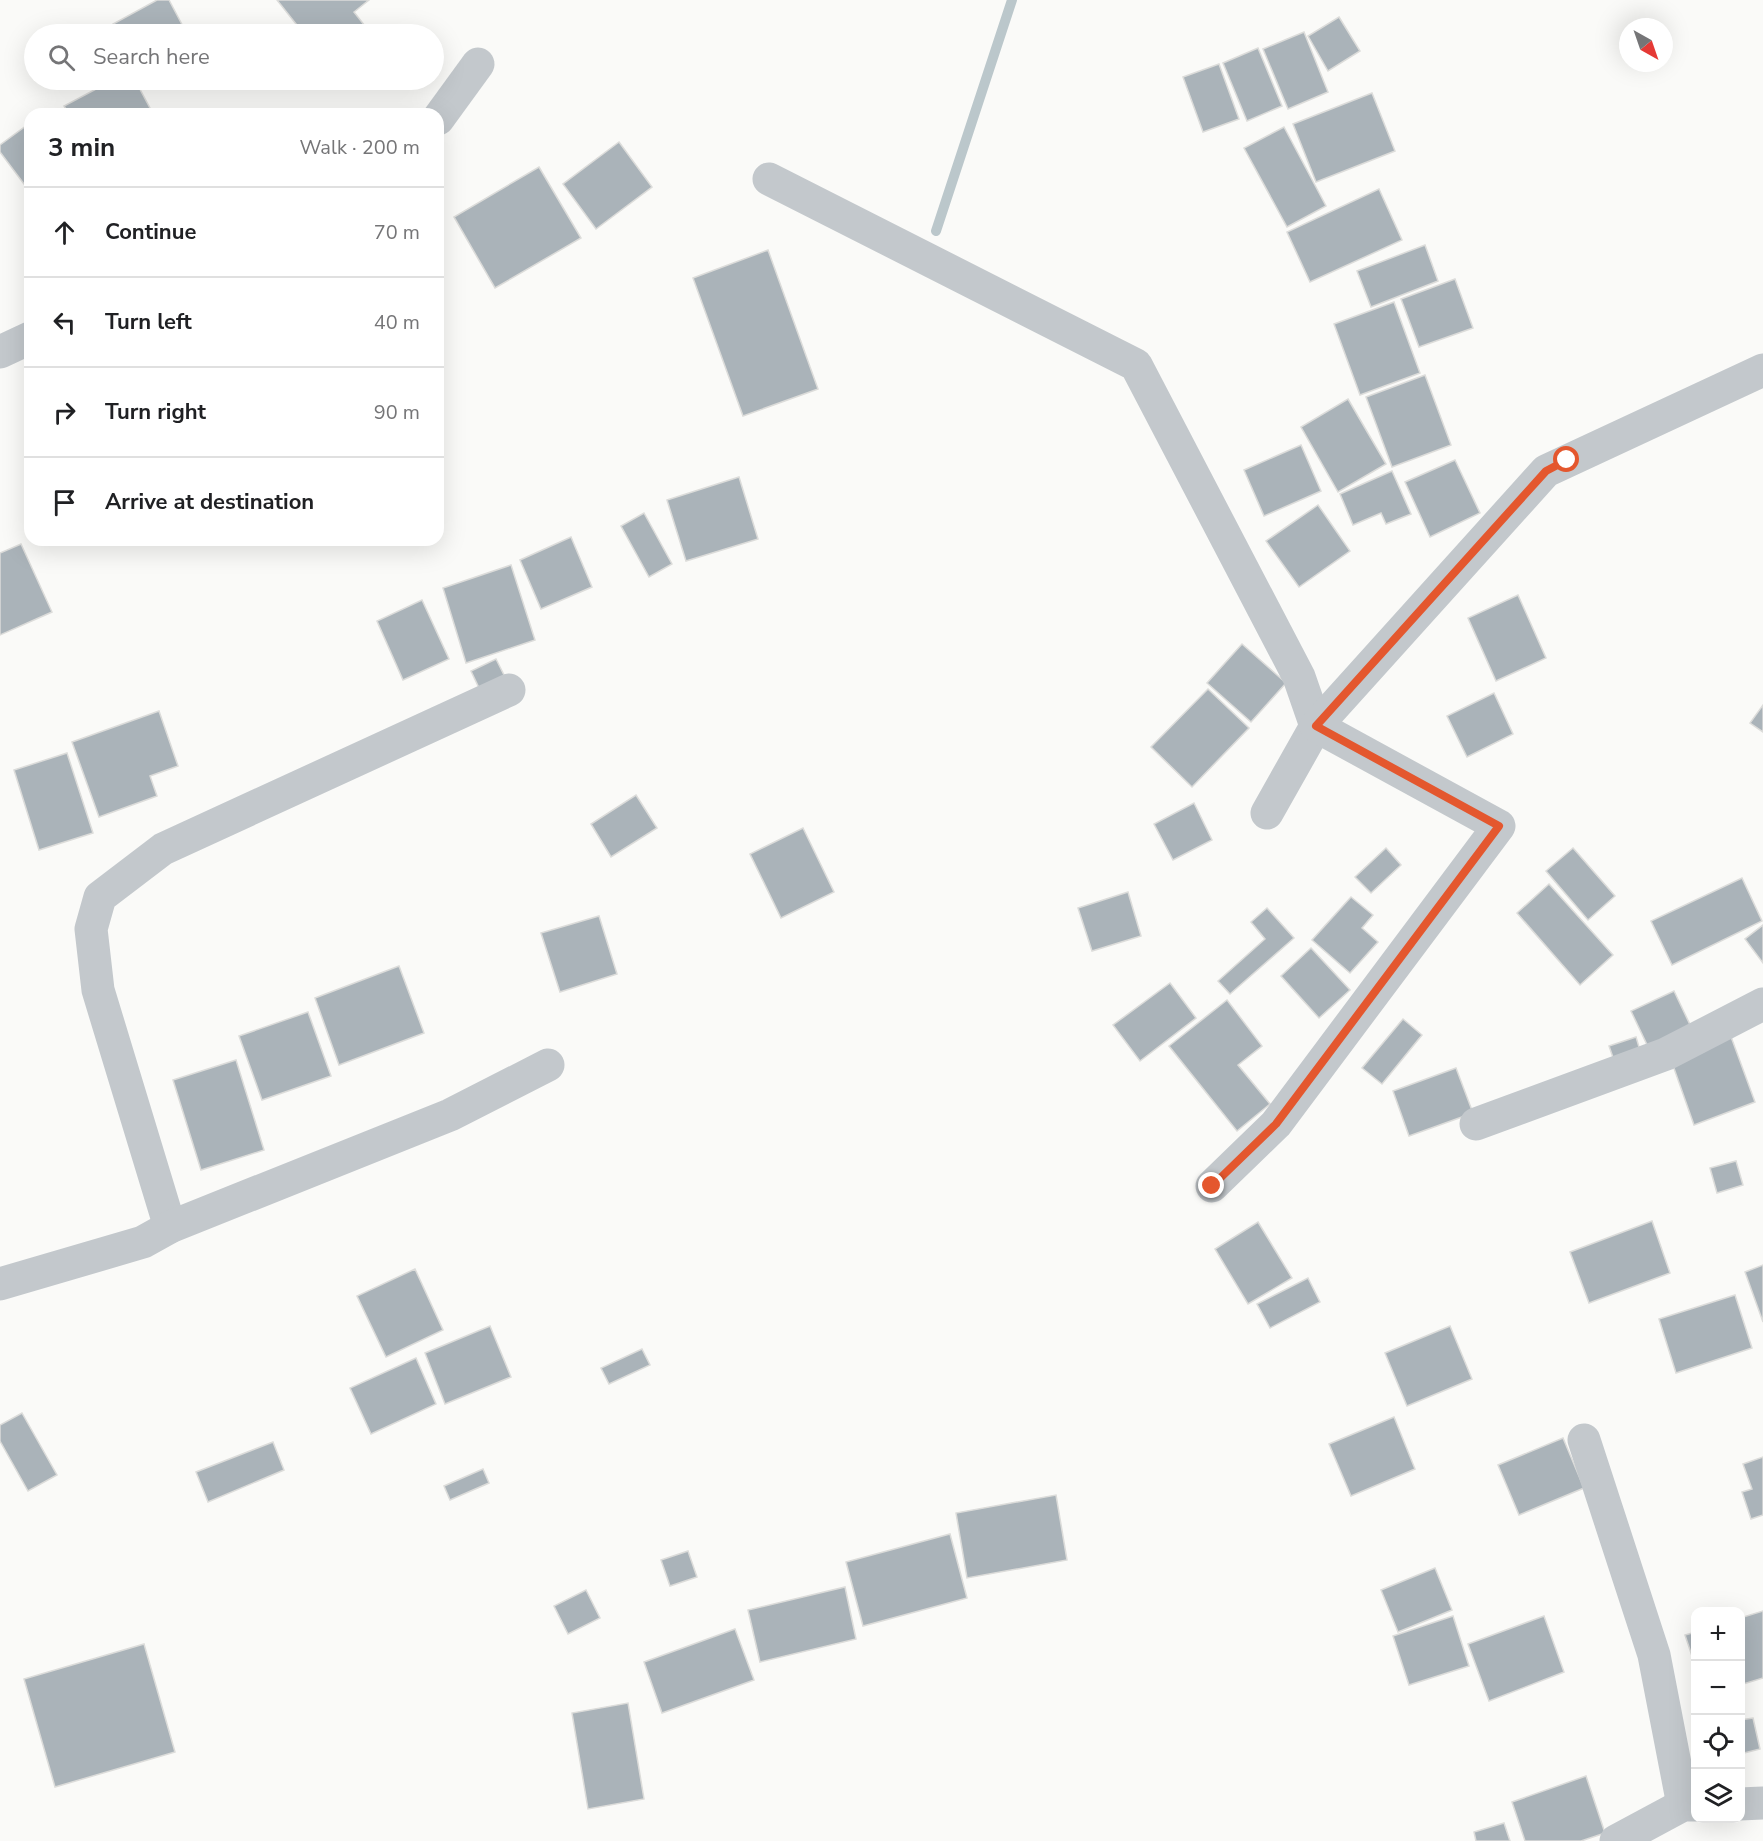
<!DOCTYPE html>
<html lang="en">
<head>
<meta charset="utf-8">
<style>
	:root { --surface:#fff; --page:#f6f6f6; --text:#202124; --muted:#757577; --line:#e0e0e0 }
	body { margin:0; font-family:"Nunito Sans",sans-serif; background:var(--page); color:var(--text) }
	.controls { position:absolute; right:18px; bottom:18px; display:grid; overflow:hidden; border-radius:12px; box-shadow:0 6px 24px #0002 }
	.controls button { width:54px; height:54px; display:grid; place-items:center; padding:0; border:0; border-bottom:2px solid var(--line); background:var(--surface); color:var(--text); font:30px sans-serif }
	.compass { position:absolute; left:1619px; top:18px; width:54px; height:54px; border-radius:50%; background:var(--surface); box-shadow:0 6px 24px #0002; rotate:140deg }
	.stop { position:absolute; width:18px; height:18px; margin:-14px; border:4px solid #e4572e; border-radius:50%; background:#fff }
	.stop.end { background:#e4572e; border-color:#fff; box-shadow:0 2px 6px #0008 }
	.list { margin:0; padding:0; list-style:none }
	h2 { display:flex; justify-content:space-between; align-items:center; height:78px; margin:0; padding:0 24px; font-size:26px }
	h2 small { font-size:20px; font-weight:400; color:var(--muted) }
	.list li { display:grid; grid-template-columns:39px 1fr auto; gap:18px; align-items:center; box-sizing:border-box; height:90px; padding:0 24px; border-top:2px solid var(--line) }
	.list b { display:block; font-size:22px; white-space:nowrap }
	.list em { font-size:20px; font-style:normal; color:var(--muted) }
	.icon { flex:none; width:33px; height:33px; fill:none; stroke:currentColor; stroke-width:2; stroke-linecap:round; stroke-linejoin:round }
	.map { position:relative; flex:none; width:1763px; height:1841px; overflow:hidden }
	.search { position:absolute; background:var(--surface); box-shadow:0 6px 24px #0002; left:24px; top:24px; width:420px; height:66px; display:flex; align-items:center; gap:15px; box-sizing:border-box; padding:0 21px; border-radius:33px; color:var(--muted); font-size:22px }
	.panel { position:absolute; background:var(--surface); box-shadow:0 6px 24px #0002; left:24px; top:108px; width:420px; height:438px; border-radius:18px }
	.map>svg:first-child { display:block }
</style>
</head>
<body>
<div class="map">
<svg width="1763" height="1841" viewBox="0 0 1763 1841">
	<rect width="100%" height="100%" fill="#fafaf8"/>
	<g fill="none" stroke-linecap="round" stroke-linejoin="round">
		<path stroke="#bbc7cb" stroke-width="10" d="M 936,231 L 1012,0"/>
	</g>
	<g fill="#aab3b9" stroke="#dcdcda" stroke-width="1.5">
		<path d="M 157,0 L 169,0 L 187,34 L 119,34 L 113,24 Z"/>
		<path d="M 277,0 L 369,0 L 354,12 L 365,26 L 354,34 L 304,34 Z"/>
		<path d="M 1339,17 L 1360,51 L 1328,71 L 1308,36 Z"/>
		<path d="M 1304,32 L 1328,92 L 1288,109 L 1263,49 Z"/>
		<path d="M 1258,48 L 1282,106 L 1247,121 L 1223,63 Z"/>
		<path d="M 1219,64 L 1239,119 L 1203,132 L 1183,77 Z"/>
		<path d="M 113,80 L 135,80 L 151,110 L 143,114 L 69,114 L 64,106 Z"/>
		<path d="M 1372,93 L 1395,151 L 1316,182 L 1293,124 Z"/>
		<path d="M 30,123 L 30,192 L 0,152 L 0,145 Z"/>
		<path d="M 1284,127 L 1326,206 L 1287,227 L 1244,148 Z"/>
		<path d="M 619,142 L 652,187 L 596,229 L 563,184 Z"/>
		<path d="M 539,167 L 581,238 L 495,288 L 454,217 Z"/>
		<path d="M 1379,189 L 1402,240 L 1310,282 L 1287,232 Z"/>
		<path d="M 1425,245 L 1438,281 L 1371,307 L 1357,271 Z"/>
		<path d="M 768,250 L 818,389 L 743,416 L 693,278 Z"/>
		<path d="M 1455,279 L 1473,328 L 1419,347 L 1401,299 Z"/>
		<path d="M 1394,302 L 1420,373 L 1360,395 L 1334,324 Z"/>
		<path d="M 1425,375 L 1451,445 L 1392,467 L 1366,397 Z"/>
		<path d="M 1348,399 L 1386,464 L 1338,492 L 1301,427 Z"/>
		<path d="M 1301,445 L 1321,491 L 1264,516 L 1244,470 Z"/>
		<path d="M 1455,460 L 1480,513 L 1430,537 L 1405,482 Z"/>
		<path d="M 1392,471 L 1411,514 L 1386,524 L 1381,513 L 1353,525 L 1340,494 Z"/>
		<path d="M 739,477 L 758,539 L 686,561 L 667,500 Z"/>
		<path d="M 1318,505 L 1350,551 L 1299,587 L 1266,541 Z"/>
		<path d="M 644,513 L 672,564 L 649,577 L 621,526 Z"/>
		<path d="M 571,537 L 592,587 L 541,609 L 520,560 Z"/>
		<path d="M 21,544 L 52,612 L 0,635 L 0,553 Z"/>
		<path d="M 511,565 L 535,640 L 466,663 L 443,588 Z"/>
		<path d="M 1518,595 L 1546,658 L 1496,681 L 1468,618 Z"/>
		<path d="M 422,600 L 449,659 L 403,680 L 377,621 Z"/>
		<path d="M 1242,644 L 1286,683 L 1251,722 L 1207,683 Z"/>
		<path d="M 496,659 L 505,677 L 480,690 L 471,671 Z"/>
		<path d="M 1208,689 L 1249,728 L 1192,787 L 1151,747 Z"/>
		<path d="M 1494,693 L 1513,734 L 1467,757 L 1447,716 Z"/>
		<path d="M 1763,705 L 1763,732 L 1750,723 Z"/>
		<path d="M 159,711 L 178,766 L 150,776 L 157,796 L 99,817 L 72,742 Z"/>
		<path d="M 67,753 L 93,833 L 39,850 L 14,770 Z"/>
		<path d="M 636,795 L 657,828 L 611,857 L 591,824 Z"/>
		<path d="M 1194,803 L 1212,840 L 1173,860 L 1154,824 Z"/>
		<path d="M 803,828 L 834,892 L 781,918 L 750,854 Z"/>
		<path d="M 1386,848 L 1401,865 L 1371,893 L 1355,877 Z"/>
		<path d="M 1573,848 L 1615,896 L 1588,920 L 1546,871 Z"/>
		<path d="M 1742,878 L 1762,921 L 1672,965 L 1651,921 Z"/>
		<path d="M 1549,884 L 1613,955 L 1580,985 L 1517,913 Z"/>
		<path d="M 1128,892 L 1141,936 L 1092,951 L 1078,908 Z"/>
		<path d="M 1351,897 L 1373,915 L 1362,928 L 1378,942 L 1350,973 L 1312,940 Z"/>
		<path d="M 1267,908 L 1294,938 L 1230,994 L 1218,981 L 1265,939 L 1251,922 Z"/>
		<path d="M 599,916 L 617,974 L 560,992 L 541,933 Z"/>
		<path d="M 1763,925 L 1763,963 L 1745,939 Z"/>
		<path d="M 1311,948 L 1350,990 L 1319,1018 L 1281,976 Z"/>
		<path d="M 399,966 L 424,1033 L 339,1065 L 315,998 Z"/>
		<path d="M 1170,983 L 1196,1018 L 1140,1061 L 1113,1025 Z"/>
		<path d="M 1674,991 L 1693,1031 L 1650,1051 L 1631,1011 Z"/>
		<path d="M 1227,1000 L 1262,1046 L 1238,1065 L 1270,1104 L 1237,1131 L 1169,1046 Z"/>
		<path d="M 308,1012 L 331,1076 L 262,1100 L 239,1036 Z"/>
		<path d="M 1403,1019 L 1422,1035 L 1382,1084 L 1362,1068 Z"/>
		<path d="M 1730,1034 L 1755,1102 L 1694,1125 L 1670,1057 Z"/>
		<path d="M 1636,1037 L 1642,1057 L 1616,1066 L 1609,1046 Z"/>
		<path d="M 236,1060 L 264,1150 L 201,1170 L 173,1080 Z"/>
		<path d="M 1456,1068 L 1473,1113 L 1409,1136 L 1393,1091 Z"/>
		<path d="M 1736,1161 L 1743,1185 L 1717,1193 L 1710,1168 Z"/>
		<path d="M 1652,1221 L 1670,1273 L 1589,1303 L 1570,1252 Z"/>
		<path d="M 1258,1222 L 1292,1278 L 1248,1304 L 1215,1249 Z"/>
		<path d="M 1763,1265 L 1763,1322 L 1745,1272 Z"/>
		<path d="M 415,1269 L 443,1330 L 386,1357 L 357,1296 Z"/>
		<path d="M 1308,1278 L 1320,1302 L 1270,1328 L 1257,1304 Z"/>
		<path d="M 1735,1295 L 1752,1348 L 1676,1373 L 1659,1319 Z"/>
		<path d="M 490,1326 L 511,1377 L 445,1404 L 425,1353 Z"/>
		<path d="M 1450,1326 L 1472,1379 L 1407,1406 L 1385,1353 Z"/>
		<path d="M 642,1349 L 650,1365 L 609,1384 L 601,1368 Z"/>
		<path d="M 416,1358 L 436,1404 L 371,1434 L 350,1388 Z"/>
		<path d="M 22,1413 L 57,1475 L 28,1491 L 0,1441 L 0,1425 Z"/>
		<path d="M 1394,1417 L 1415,1469 L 1351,1496 L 1329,1444 Z"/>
		<path d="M 1563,1438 L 1584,1488 L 1519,1515 L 1498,1465 Z"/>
		<path d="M 273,1442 L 284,1470 L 208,1502 L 196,1472 Z"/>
		<path d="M 1763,1457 L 1763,1515 L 1751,1519 L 1742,1492 L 1752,1489 L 1743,1464 Z"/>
		<path d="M 483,1469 L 489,1483 L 450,1500 L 444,1486 Z"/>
		<path d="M 1056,1495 L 1067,1560 L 967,1578 L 956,1513 Z"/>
		<path d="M 950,1534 L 967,1598 L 863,1626 L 846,1562 Z"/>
		<path d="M 688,1551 L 697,1577 L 670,1586 L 661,1560 Z"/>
		<path d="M 1435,1568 L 1452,1610 L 1398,1632 L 1381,1590 Z"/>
		<path d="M 845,1587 L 856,1639 L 760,1662 L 748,1610 Z"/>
		<path d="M 586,1590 L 600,1618 L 568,1634 L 554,1606 Z"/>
		<path d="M 1763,1611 L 1763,1678 L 1740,1685 L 1740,1618 Z"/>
		<path d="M 1453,1616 L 1469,1666 L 1409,1685 L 1393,1636 Z"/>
		<path d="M 1544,1616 L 1564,1672 L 1489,1701 L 1468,1644 Z"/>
		<path d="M 735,1629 L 754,1680 L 662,1713 L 644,1662 Z"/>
		<path d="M 1696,1632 L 1696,1668 L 1685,1635 Z"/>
		<path d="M 144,1644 L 175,1752 L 55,1787 L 24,1679 Z"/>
		<path d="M 628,1703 L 644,1799 L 588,1809 L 572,1713 Z"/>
		<path d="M 1753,1718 L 1760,1749 L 1740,1754 L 1740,1720 Z"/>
		<path d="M 1586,1776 L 1605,1833 L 1581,1841 L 1525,1841 L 1512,1802 Z"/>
		<path d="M 1504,1823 L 1510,1841 L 1476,1841 L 1474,1832 Z"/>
	</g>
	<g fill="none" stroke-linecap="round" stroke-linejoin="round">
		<g stroke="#c3c8cc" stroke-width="33">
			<path d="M 438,119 L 478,64"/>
			<path d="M 769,179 L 1136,365 L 1299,677 L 1316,726 L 1267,813"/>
			<path d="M 0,352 L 30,338"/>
			<path d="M 1476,1124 L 1666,1054 L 1763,1004"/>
			<path d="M 1212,1186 L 1276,1124 L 1499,826 L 1316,726 L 1546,471 L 1763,370"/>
			<path d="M 170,1227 L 98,990 L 91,929 L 100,897 L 163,849 L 509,690"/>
			<path d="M 0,1284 L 143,1242 L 170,1227 L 450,1115 L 548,1065"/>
			<path d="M 1584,1440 L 1654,1655 L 1683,1805"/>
			<path d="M 1740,1804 L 1763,1803"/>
			<path d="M 1616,1841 L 1683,1805 L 1696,1805"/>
		</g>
	</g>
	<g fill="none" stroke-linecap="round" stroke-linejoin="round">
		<path stroke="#e4572e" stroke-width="8" d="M 1212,1186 L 1276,1124 L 1499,826 L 1316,726 L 1546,471 L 1567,460"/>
	</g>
</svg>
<div class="controls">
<button>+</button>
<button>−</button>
<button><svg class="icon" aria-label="locate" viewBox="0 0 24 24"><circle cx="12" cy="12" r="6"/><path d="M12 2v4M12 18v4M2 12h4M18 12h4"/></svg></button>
<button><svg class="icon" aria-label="layers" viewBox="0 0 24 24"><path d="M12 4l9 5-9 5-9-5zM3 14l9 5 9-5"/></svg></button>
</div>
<svg class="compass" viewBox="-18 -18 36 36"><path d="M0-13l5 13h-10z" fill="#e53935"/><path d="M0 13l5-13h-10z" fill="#757577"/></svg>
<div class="stop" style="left:1567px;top:460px"></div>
<div class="stop end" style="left:1212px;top:1186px"></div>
<div class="search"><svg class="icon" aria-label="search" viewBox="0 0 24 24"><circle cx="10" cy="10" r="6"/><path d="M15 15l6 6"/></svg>Search here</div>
<section class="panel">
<h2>3 min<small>Walk · 200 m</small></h2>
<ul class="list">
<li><svg class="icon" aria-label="ahead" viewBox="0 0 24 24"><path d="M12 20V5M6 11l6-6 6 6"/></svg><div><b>Continue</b></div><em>70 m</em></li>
<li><svg class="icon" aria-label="left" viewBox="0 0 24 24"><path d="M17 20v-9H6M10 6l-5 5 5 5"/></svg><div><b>Turn left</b></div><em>40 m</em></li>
<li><svg class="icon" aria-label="right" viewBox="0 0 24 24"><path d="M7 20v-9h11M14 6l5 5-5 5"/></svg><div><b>Turn right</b></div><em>90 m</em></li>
<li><svg class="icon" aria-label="arrive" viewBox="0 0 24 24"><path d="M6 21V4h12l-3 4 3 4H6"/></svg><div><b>Arrive at destination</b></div></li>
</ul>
</section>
</div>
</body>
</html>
